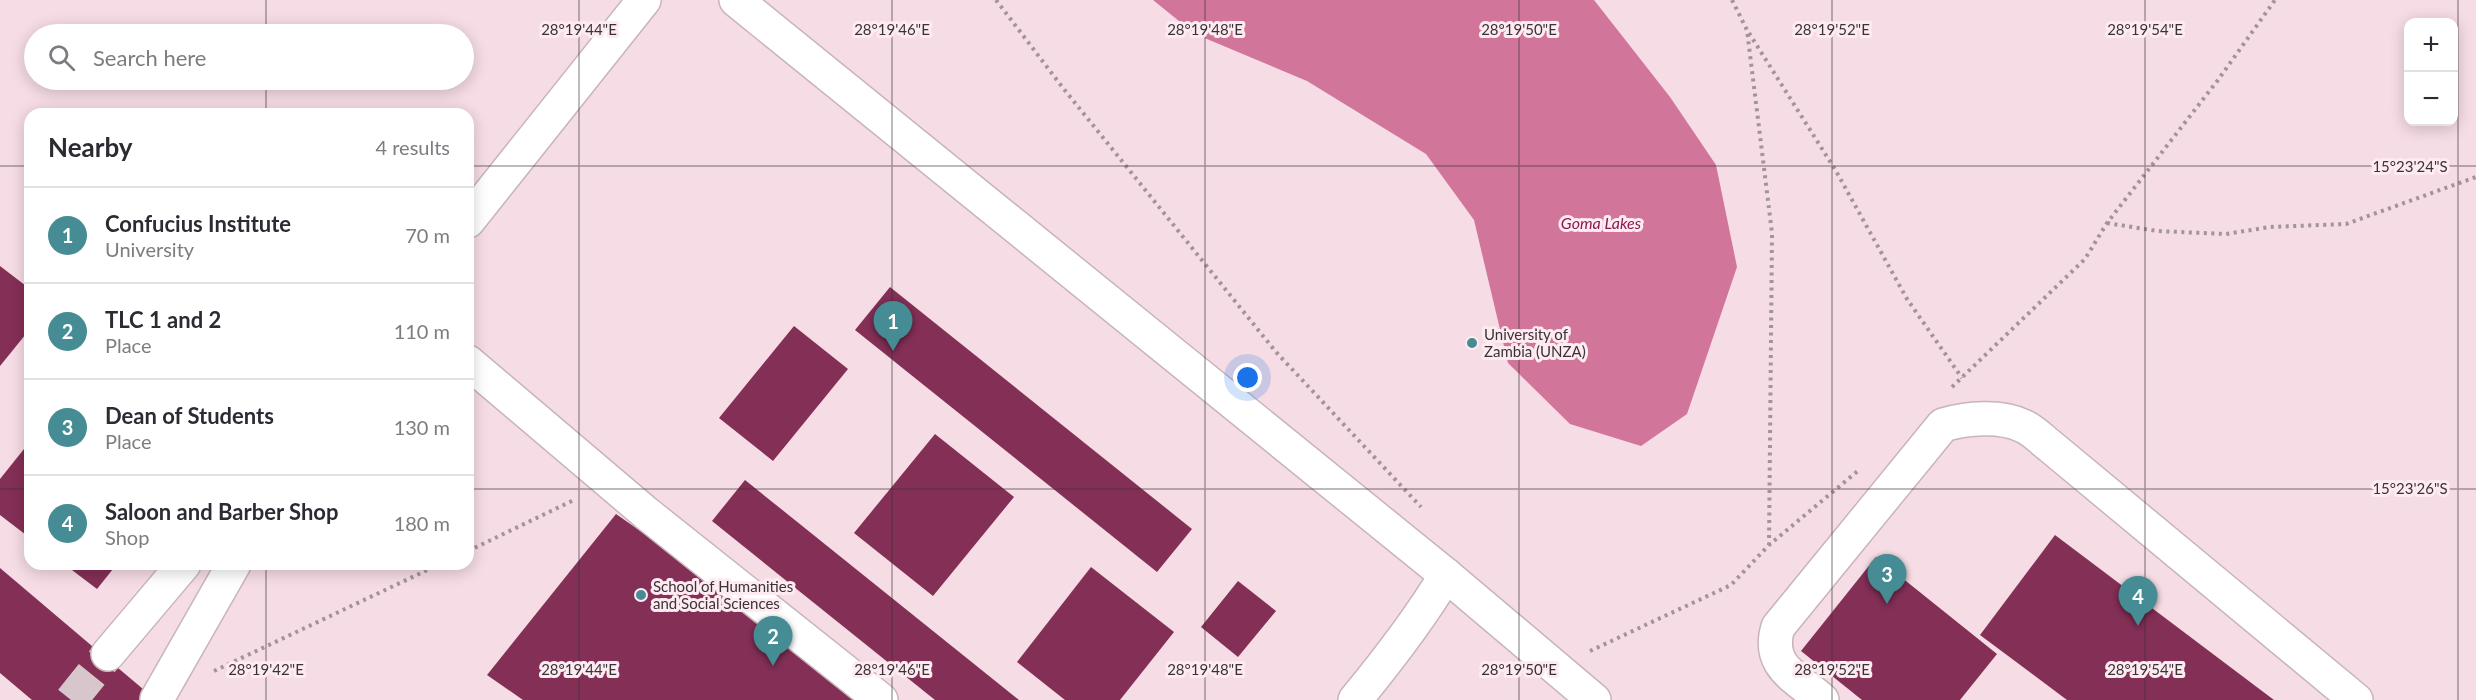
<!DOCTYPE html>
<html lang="en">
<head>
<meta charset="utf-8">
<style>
	:root { --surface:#fff; --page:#f7f7f7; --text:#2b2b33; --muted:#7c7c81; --line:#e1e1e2; --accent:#458c94 }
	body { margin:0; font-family:Lato,sans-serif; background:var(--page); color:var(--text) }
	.controls { position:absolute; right:18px; top:18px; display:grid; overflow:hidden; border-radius:12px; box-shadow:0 3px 15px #0003 }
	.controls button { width:54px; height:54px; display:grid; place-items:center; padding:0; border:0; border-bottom:2px solid var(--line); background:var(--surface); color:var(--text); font:30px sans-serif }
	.you { position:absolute; left:1248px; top:378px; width:21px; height:21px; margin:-15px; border:4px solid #fff; border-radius:50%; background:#1a73e8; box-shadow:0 0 0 9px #1a73e833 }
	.badge { display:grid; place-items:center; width:39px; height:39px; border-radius:50%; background:var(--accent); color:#fff; font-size:20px; font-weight:700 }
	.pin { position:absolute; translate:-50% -50px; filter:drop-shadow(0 2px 3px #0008) }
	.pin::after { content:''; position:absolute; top:32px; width:21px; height:18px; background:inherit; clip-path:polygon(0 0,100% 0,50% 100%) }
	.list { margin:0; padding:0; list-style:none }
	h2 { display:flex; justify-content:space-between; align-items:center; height:78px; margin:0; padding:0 24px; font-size:26px }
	h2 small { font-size:20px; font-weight:400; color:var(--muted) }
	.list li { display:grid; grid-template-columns:39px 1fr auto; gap:18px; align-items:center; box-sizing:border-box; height:96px; padding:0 24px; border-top:2px solid var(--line) }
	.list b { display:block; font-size:22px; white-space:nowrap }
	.list p { margin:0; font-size:20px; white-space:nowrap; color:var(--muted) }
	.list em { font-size:20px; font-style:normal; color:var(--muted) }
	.icon { flex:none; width:33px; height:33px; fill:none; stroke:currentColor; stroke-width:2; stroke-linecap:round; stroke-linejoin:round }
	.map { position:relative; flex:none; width:2476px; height:700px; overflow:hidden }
	.search { position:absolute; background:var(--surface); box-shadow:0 3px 15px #0003; left:24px; top:24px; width:450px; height:66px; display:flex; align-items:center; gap:15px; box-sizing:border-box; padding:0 21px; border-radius:33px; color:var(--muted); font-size:22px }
	.panel { position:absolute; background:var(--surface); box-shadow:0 3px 15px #0003; left:24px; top:108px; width:450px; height:462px; border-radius:18px }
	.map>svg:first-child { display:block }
</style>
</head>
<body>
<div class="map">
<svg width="2476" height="700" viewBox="0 0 2476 700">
	<rect width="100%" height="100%" fill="#feebf2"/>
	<path fill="#f6dce4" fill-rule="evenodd" d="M 0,0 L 2476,0 L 2476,700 L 0,700 ZM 2408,22 L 2454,22 L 2454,122 L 2408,122 ZM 34,34 L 464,34 L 464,80 L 34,80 ZM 30,114 L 468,114 L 468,564 L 30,564 Z"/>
	<path fill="#d1759a" d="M 1153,0 L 1594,0 L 1670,97 L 1716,165 L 1737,267 L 1687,414 L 1641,446 L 1570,424 L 1508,363 L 1474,220 L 1426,154 L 1307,81 L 1195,34 Z"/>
	<g fill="#842f56">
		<path d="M 0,266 L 30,289 L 30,329 L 0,366 Z"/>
		<path d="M 890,287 L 1192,529 L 1157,572 L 855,330 Z"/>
		<path d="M 794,326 L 848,369 L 773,461 L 719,418 Z"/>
		<path d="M 935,434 L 1014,497 L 933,596 L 854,533 Z"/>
		<path d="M 24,449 L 30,453 L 30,538 L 0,515 L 0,479 Z"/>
		<path d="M 745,480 L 1019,700 L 935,700 L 712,521 Z"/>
		<path d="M 616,514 L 846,675 L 881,700 L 523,700 L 487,675 Z"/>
		<path d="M 2055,535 L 2274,700 L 2067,700 L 1980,635 Z"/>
		<path d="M 1876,557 L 1997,654 L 1960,700 L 1862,700 L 1801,651 Z"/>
		<path d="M 64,564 L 117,564 L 97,589 Z"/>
		<path d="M 1091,567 L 1174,632 L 1120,700 L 1065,700 L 1017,662 Z"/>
		<path d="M 0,568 L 92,646 L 156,700 L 32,700 L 0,673 Z"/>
		<path d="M 1238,581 L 1276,611 L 1238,657 L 1201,627 Z"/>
	</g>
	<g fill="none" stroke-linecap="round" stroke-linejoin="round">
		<path stroke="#d7c6cc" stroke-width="33" stroke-dasharray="33 16" stroke-linecap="butt" d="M 71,700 L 108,654"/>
		<g stroke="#c7b5bb" stroke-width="36">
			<g id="minor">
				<path d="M 736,0 L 1446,575 L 1594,700"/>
				<path d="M 468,221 L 644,0"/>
				<path d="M 468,362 L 646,513 L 881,700"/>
				<path d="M 108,654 L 184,564"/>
				<path d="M 157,699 L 234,564"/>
				<path d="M 1355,700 C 1388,660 1419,620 1446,575"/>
				<path d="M 1822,700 C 1796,677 1766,666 1778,627 L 1943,425 C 1966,418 2001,415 2023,426 C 2033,430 2042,440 2050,446 L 2356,700"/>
			</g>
		</g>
		<g stroke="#a29499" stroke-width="4" stroke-dasharray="3 4.5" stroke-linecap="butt">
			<path d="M 996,0 L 1063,88 L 1276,352 L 1421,507"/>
			<path d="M 1732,0 L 1747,30 L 1772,233 L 1769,545"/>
			<path d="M 1749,33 L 1836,171 L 1907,299 L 1962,378"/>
			<path d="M 2107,223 L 2157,231 L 2226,234 L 2270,227 L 2346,224 L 2476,177"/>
			<path d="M 1952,387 L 2085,259 L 2107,223 L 2218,80 L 2275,0"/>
			<path d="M 468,551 L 576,499"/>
			<path d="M 1590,651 L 1731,585 L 1769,545 L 1859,470"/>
			<path d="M 214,671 L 440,564"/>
		</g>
		<use href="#minor" stroke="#fff" stroke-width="33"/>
	</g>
	<path fill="none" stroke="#3a3335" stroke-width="1.5" stroke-opacity="0.45" d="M 266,0 L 266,34M 579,0 L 579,700M 892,0 L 892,700M 1205,0 L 1205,700M 1519,0 L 1519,700M 1832,0 L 1832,700M 2145,0 L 2145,700M 2458,0 L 2458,700M 266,80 L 266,114M 0,166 L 30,166M 468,166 L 2476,166M 0,489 L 30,489M 468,489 L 2476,489M 266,564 L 266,700"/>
	<g fill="#458c94" stroke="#feebf2" stroke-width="2">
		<circle cx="1472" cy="343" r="6"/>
		<circle cx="641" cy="595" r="6"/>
	</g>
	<g text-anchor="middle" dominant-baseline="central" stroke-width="6" stroke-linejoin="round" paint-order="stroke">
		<g font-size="15" fill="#3a3335" stroke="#feebf2" text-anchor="start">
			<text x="1484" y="334">University of<tspan x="1484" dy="17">Zambia (UNZA)</tspan></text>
			<text x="653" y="586">School of Humanities<tspan x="653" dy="17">and Social Sciences</tspan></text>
		</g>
		<g font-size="16" font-style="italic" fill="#891a53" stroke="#feebf2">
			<text x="1601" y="222">Goma Lakes</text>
		</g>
	</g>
	<g font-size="15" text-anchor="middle" fill="#3a3335" stroke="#feebf2" stroke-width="6" stroke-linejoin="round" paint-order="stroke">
		<text x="579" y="35">28°19'44"E</text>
		<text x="892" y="35">28°19'46"E</text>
		<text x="1205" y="35">28°19'48"E</text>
		<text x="1519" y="35">28°19'50"E</text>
		<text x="1832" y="35">28°19'52"E</text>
		<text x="2145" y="35">28°19'54"E</text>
		<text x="2410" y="172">15°23'24"S</text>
		<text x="2410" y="494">15°23'26"S</text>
		<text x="266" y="675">28°19'42"E</text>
		<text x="579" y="675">28°19'44"E</text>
		<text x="892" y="675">28°19'46"E</text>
		<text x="1205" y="675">28°19'48"E</text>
		<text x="1519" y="675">28°19'50"E</text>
		<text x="1832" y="675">28°19'52"E</text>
		<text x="2145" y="675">28°19'54"E</text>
	</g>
</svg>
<div class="controls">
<button>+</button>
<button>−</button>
</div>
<div class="you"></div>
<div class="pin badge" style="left:893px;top:351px">1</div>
<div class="pin badge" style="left:773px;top:666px">2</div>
<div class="pin badge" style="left:1887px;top:604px">3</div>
<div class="pin badge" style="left:2138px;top:626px">4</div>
<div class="search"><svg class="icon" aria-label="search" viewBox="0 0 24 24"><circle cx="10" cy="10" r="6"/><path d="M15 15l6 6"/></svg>Search here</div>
<section class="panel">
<h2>Nearby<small>4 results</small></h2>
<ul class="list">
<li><span class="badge">1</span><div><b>Confucius Institute</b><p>University</p></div><em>70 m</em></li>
<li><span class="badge">2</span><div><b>TLC 1 and 2</b><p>Place</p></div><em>110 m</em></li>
<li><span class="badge">3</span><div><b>Dean of Students</b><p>Place</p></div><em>130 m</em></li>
<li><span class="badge">4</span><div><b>Saloon and Barber Shop</b><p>Shop</p></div><em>180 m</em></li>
</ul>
</section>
</div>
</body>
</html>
